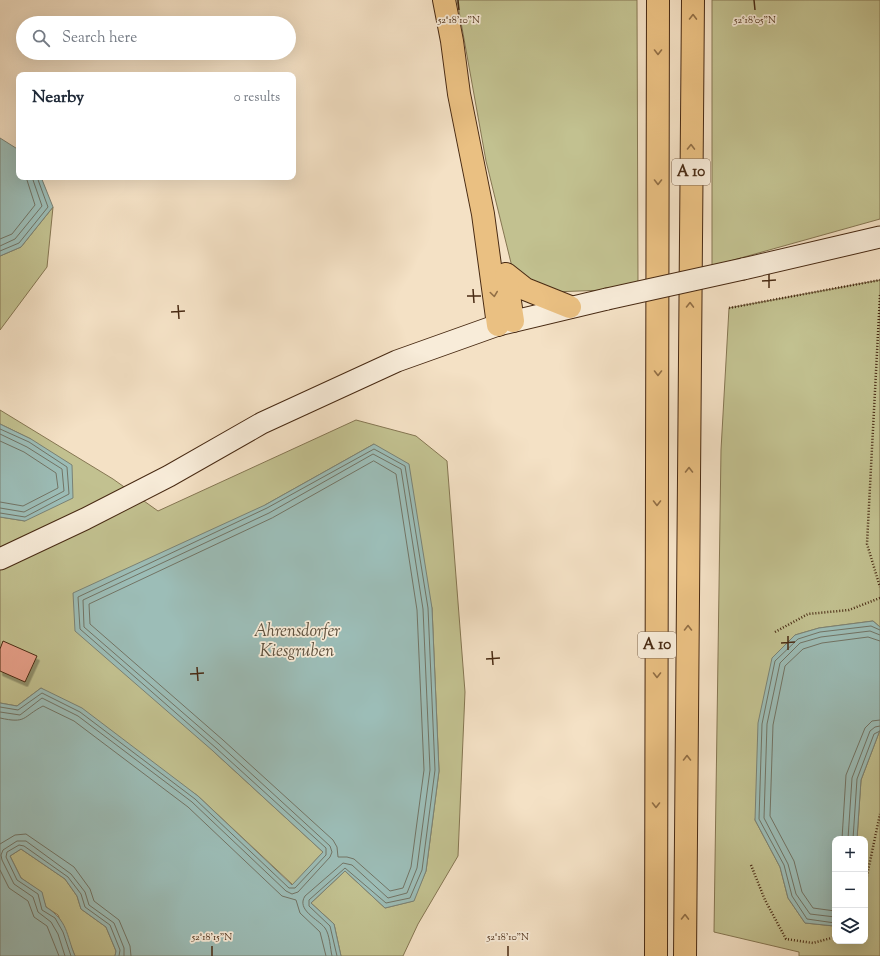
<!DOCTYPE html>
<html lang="en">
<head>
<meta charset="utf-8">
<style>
	:root { --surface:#fff; --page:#f2f2f3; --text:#1f2937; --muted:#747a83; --line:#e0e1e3 }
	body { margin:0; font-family:"Sorts Mill Goudy",serif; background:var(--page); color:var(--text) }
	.controls { position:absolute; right:12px; bottom:12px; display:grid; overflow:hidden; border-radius:8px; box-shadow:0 4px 16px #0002 }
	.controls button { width:36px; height:36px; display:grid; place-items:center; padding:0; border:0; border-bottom:1px solid var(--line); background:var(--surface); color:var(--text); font:20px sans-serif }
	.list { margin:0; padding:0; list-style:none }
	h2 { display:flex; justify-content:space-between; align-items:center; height:52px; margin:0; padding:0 16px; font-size:17px }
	h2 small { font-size:13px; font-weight:400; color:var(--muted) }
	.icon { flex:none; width:22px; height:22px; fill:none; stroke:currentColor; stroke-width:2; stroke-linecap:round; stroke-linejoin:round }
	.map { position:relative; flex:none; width:880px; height:956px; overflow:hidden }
	.search { position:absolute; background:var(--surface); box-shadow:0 4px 16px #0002; left:16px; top:16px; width:280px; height:44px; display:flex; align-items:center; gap:10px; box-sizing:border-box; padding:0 14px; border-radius:22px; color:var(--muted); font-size:15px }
	.panel { position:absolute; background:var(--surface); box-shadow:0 4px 16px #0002; left:16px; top:72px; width:280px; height:108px; border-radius:8px }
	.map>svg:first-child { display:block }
</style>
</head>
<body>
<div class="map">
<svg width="880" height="956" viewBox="0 0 880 956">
	<defs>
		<filter id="shadow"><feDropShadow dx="2.5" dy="4.5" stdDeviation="0" flood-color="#0004"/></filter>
	</defs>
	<rect width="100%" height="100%" fill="#f4e1c5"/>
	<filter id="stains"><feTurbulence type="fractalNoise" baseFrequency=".005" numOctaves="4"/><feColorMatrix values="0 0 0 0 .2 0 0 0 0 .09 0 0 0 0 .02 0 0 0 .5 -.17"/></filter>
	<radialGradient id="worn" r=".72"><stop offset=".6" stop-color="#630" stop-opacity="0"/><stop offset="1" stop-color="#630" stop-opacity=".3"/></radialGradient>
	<g fill="#c2c190" stroke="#857652">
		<path d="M 457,0 L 637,0 L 638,284 L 607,290 L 552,292 L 513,271 L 486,161 Z"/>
		<path d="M 712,0 L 880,0 L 880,219 L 712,266 Z"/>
		<path d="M 53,207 L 47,267 L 0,330 L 0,256 L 21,247 Z"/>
		<path d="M 880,280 L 880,627 L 873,621 L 819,628 L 795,635 L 755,820 L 780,867 L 788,898 L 805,923 L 834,926 L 835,925 L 835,941 L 865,941 L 865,839 L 857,839 L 861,780 L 880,730 L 880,956 L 799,956 L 799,952 L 714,932 L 721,450 L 729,308 Z"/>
		<path d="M 0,410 L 113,479 L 158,511 L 356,420 L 416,436 L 447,461 L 465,692 L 458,856 L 418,924 L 403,956 L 341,956 L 334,924 L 311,903 L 345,871 L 385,908 L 413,901 L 426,871 L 439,771 L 432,608 L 374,444 L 265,505 L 213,751 L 323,852 L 293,885 L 198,796 L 41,688 L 17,706 L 0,703 L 0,517 L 25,521 L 31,439 L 0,424 Z"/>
		<path d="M 21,849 L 65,879 L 77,896 L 81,909 L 106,927 L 116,951 L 115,956 L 75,956 L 58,915 L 46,907 L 41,892 L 21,878 L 10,856 Z"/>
	</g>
	<g fill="#9cbdb7" stroke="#7a8275">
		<path d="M 0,138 L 19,150 L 19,177 L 41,177 L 53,207 L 21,247 L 0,256 Z"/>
		<path d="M 0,424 L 31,439 L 72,465 L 73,498 L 25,521 L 0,517 Z"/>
		<path d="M 374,444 L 409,464 L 432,608 L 439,771 L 426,871 L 414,901 L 385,908 L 345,871 L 311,903 L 334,924 L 341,956 L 115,956 L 116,951 L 106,927 L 81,909 L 77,896 L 65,879 L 21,849 L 10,856 L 21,878 L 42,892 L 46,907 C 68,921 66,934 75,956 L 0,956 L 0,703 L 17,706 L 41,688 L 82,708 L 198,796 L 292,885 L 323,852 L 213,751 L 75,631 L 73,593 L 265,505 Z"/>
		<path d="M 873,621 L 880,627 L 880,730 L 861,780 L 857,839 L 835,839 L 834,926 L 805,923 L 788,898 L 780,867 L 755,820 L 758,723 L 772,658 L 795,635 L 819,628 Z"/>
	</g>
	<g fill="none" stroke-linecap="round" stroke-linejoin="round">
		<g stroke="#727465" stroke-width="1">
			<path d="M 0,239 L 12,234 L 35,205 L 26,177"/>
			<path d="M 0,246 L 15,239 L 42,206 L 32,177"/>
			<path d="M 0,251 L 19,243 L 48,207 L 37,177"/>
			<path d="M 0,429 L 29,442 L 67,467 L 69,494 L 25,517 L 0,513"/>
			<path d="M 0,434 L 27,447 L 62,469 L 64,491 L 24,512 L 0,508"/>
			<path d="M 0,441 L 24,452 L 56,473 L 58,488 L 23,506 L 0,502"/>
			<path d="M 374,461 L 396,474 L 417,610 L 424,770 L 411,867 L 403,888 L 390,891 L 354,859 L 347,857 L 338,857 L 337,847 L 333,840 L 223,740 L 90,624 L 89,604 L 272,518 Z"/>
			<path d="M 0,707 L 18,710 L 42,693 L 80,712 L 195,799 L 289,888 L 295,888 L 326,855 L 326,848 L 216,748 L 80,629 L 78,597 L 267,508 L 374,449 L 405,466 L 428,608 L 435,770 L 422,870 L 410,898 L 386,903 L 345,868 L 309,900 L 309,906 L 330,926 L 337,956"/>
			<path d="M 0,712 L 20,715 L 42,698 L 78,716 L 192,802 L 286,891 L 292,894 L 298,892 L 330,857 L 332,852 L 330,846 L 219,744 L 84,627 L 83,600 L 269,513 L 373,454 L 401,469 L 423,609 L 430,770 L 417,868 L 407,893 L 388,898 L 352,865 L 343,863 L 305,896 C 296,910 318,919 325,928 C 330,935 330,948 332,956"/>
			<path d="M 0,718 C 27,724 22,717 43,706 L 74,721 L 188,807 L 282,896 L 296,900 L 300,913 L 320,932 L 326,956"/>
			<path d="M 842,839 L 846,775 L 865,728 L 872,721 L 880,720"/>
			<path d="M 848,839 L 852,778 L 870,731 L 875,727 L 880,726"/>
			<path d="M 853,839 L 857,779 L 874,734 L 880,731"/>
			<path d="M 0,844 L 15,835 L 26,834 L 74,867 L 90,889 L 94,901 L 119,920 L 130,946 L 131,956"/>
			<path d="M 0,870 L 9,888 L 28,901 L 34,917 L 47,926 L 59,956"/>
			<path d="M 835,911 L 813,908 L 802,892 L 794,861 L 770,816 L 773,725 L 785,666 L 803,649 L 822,643 L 868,637 L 880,641"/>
			<path d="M 835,917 L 810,914 L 796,894 L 788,864 L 764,818 L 767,724 L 780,663 L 800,643 L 821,637 L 870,631 L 880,635"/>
			<path d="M 835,923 L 807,919 L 792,896 L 784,865 L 759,819 L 762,724 L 775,661 L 798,639 L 820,632 L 871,626 L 880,630"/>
			<path d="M 65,956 L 58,934 L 51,922 L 38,912 L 33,897 L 14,884 L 2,860 L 1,855 L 3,850 L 17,841 L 26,841 L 71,874 L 85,892 L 89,905 L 114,923 L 124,948 L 124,956"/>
			<path d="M 71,956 L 63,932 L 55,918 L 42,910 L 38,894 L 17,880 L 6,857 L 7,852 L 19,845 L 24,846 L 68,877 L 81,894 L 85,907 L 110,925 L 120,950 L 119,956"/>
		</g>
	</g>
	<path fill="#e9a18b" stroke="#482a13" filter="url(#shadow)" d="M 3,641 L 37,656 L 25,682 L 0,671 L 0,649 Z"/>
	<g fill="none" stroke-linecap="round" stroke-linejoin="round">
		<g stroke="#482a13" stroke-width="23">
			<g id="secondary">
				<path d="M 743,269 L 880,237"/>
				<path d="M 0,559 L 85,519 L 169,476 L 262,423 L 397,361 L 498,325 L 607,299"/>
			</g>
		</g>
		<g stroke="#482a13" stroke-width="24">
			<g id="motorway">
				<path d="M 444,0 L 452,41 L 459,94 L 483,214 L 498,325"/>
				<path d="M 506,274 L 525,289 L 570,307"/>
				<path d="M 506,276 L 513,321"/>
				<path d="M 656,956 L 658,0"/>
				<path d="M 685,956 L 693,0"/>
			</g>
		</g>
		<g stroke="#482a13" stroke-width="2.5" stroke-dasharray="1 2" stroke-linecap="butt">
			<path d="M 880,295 L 867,544 L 880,587"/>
			<path d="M 729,308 L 880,280"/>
			<path d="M 775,632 L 808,614 L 849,610 L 880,598"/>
			<path d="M 751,865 L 765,900 L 786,939 L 813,943 L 835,937"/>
			<path d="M 865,885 L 880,814"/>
		</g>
		<use href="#secondary" stroke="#f8ecd9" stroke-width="21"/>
		<use href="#motorway" stroke="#eac082" stroke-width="22"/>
		<g stroke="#482a13" stroke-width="23" stroke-linecap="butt">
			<path id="secondary-bridge" d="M 607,299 L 743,269"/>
		</g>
		<use href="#secondary-bridge" stroke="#f8ecd9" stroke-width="21"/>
	</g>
	<defs><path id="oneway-chevron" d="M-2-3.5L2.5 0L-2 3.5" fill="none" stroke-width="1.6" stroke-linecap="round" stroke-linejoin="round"/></defs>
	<g stroke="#916e45">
		<use href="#oneway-chevron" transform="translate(693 17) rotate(-89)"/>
		<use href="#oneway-chevron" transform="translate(658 52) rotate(90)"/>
		<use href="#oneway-chevron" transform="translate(691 147) rotate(-89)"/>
		<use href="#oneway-chevron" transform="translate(658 182) rotate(90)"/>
		<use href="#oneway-chevron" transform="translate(494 294) rotate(82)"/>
		<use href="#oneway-chevron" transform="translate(690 305) rotate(-89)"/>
		<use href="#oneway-chevron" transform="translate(658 373) rotate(90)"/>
		<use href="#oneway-chevron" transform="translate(689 470) rotate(-90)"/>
		<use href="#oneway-chevron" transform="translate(657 503) rotate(90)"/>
		<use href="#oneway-chevron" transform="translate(688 628) rotate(-90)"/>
		<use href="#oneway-chevron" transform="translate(657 675) rotate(90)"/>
		<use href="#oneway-chevron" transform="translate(687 758) rotate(-90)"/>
		<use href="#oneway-chevron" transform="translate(656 805) rotate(90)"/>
		<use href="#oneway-chevron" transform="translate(685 917) rotate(-89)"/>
	</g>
	<path fill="none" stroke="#482a13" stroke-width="1.5" d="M 458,0 L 459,10M 754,0 L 755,10M 769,274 L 769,288M 762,281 L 776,280M 473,289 L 474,303M 467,296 L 481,296M 178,305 L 179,319M 171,312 L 185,311M 788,636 L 788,650M 781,643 L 795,642M 492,651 L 493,665M 486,659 L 500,658M 197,667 L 198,681M 190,674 L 204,673M 212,946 L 212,956M 508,946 L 508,956"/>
	<g text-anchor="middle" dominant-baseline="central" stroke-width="3.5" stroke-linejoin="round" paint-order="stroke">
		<g fill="#f8ecd9" stroke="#7d644e" stroke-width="1">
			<rect x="672" y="159" width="38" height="26" rx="3"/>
			<rect x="638" y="632" width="38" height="26" rx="3"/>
		</g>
		<g font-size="15" font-weight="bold" fill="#482a13">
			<text x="691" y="172">A 10</text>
			<text x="657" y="645">A 10</text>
		</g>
		<g font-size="17" font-style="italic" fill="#5d4f3c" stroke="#f8ecd9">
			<text x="297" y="632">Ahrensdorfer<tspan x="297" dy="20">Kiesgruben</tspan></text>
		</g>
	</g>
	<g font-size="10" text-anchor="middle" fill="#482a13" stroke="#f8ecd9" stroke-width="3.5" stroke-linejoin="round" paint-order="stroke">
		<text x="459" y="23">52°18'10"N</text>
		<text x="755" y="23">52°18'05"N</text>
		<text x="212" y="940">52°18'15"N</text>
		<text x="508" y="940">52°18'10"N</text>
	</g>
	<rect width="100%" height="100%" filter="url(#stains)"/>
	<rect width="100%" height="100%" fill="url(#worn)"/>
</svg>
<div class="controls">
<button>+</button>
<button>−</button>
<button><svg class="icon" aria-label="layers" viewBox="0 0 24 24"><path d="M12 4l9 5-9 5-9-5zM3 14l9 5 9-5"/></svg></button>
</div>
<div class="search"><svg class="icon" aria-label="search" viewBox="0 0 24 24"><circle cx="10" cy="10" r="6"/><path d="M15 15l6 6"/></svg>Search here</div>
<section class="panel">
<h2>Nearby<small>0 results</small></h2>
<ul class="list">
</ul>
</section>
</div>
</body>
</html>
